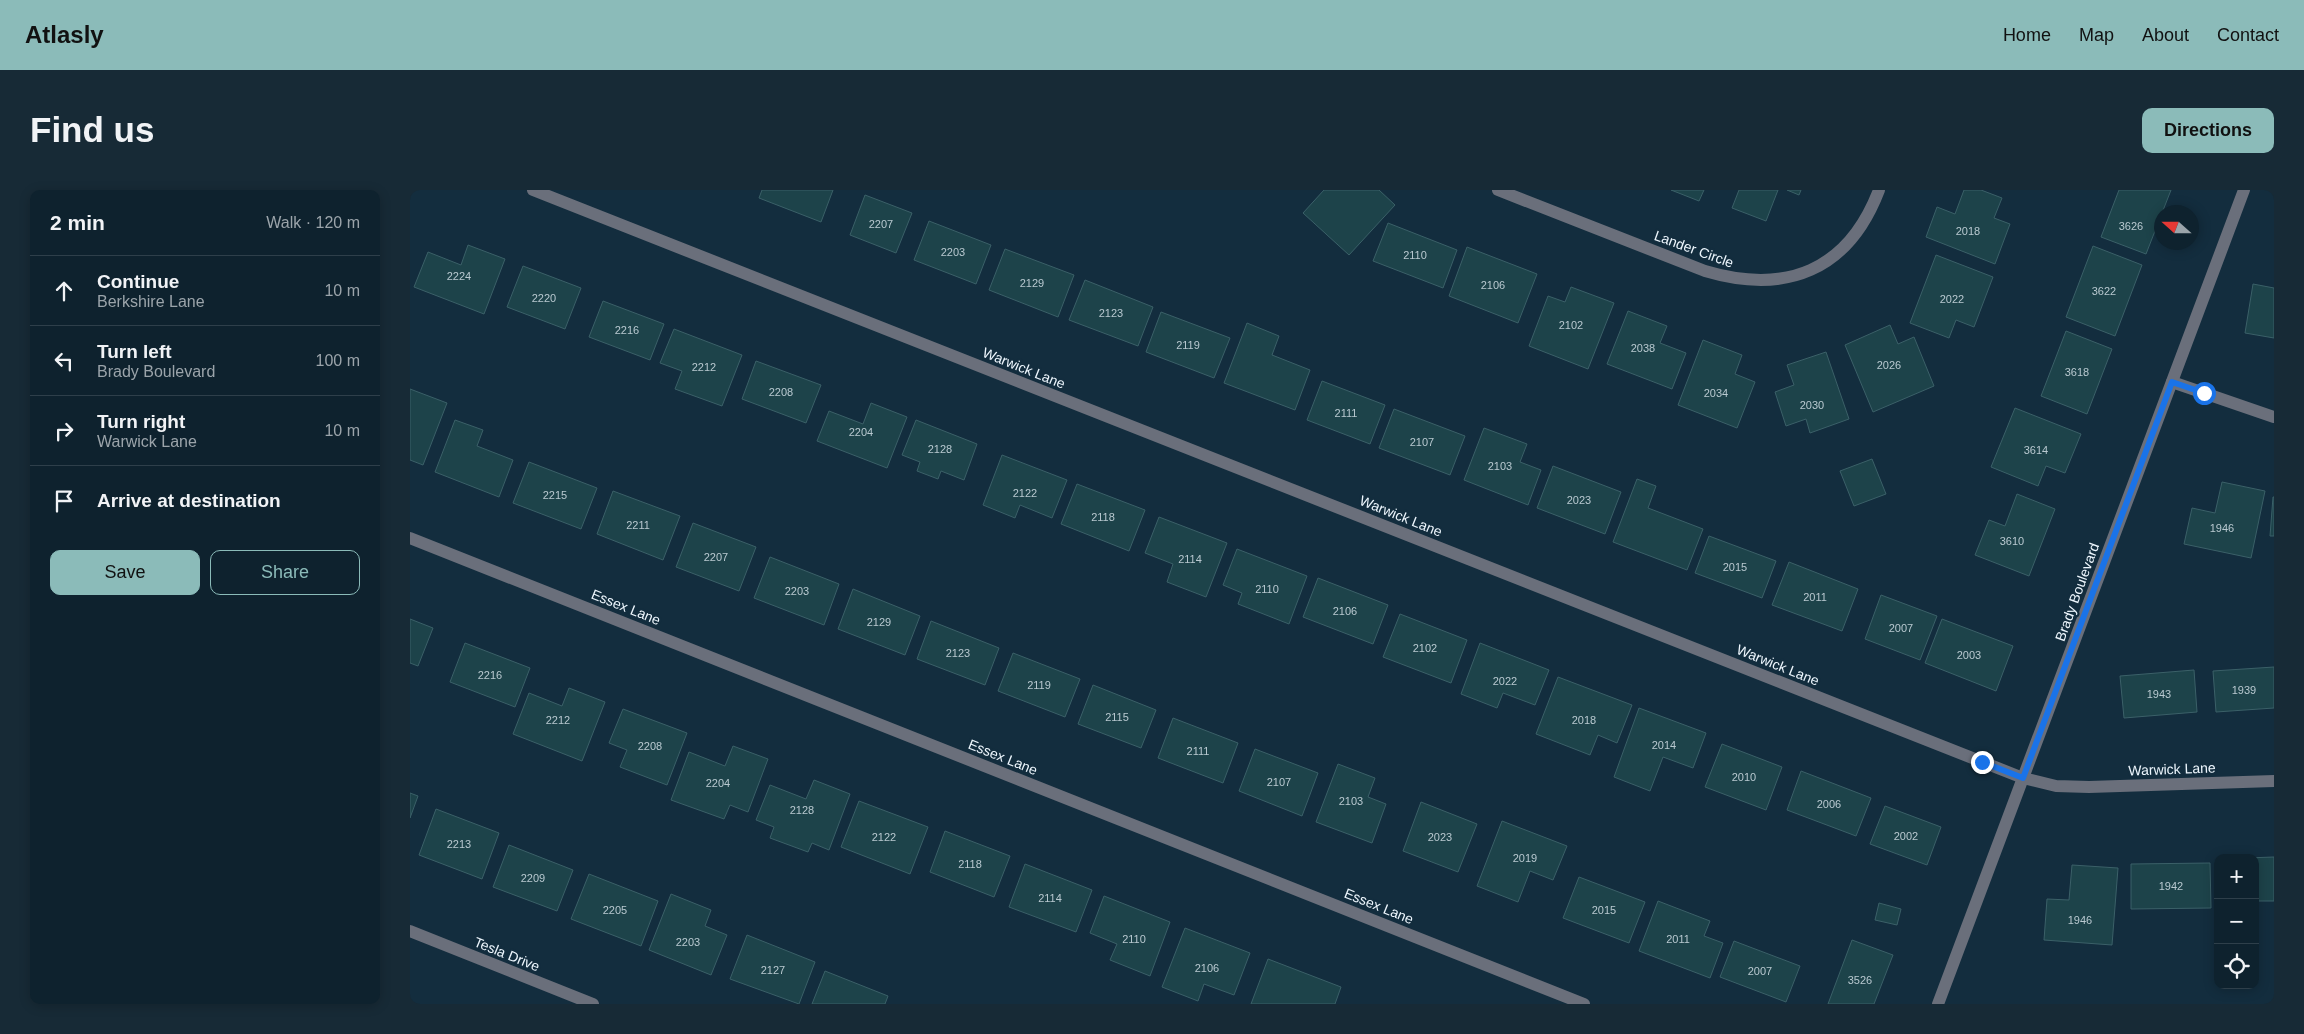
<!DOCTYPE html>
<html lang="en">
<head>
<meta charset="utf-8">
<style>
	:root { --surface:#0e222e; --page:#172a36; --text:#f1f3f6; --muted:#9ba4aa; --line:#2e3f4a; --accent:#8bbbb9 }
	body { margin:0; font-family:Arial,sans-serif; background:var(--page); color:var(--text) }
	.controls { position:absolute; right:15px; bottom:15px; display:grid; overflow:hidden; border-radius:10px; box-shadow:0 2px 12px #0003 }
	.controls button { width:45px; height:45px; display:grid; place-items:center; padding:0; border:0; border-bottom:1px solid var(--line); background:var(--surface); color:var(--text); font:25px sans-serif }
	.compass { position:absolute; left:1744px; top:15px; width:45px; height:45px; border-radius:50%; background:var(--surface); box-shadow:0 2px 12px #0003; rotate:291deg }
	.stop { position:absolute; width:15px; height:15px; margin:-11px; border:4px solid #1a73e8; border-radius:50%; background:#fff }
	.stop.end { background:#1a73e8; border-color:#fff; box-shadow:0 1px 5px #0008 }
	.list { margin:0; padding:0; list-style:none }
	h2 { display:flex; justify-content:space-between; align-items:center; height:65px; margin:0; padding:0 20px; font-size:21px }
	h2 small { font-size:16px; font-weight:400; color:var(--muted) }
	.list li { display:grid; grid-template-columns:32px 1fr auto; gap:15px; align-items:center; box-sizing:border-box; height:70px; padding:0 20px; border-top:1px solid var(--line) }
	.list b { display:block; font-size:19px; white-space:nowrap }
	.list p { margin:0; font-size:16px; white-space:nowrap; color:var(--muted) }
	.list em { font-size:16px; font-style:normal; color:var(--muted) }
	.actions { display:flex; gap:10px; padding:15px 20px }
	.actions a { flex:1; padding:11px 0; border:1px solid var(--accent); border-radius:10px; text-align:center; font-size:18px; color:var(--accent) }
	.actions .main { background:var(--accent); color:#111 }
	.icon { flex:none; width:28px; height:28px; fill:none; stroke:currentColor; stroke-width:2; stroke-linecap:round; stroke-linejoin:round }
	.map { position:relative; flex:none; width:1864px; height:814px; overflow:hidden; border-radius:10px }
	header { display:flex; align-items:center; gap:30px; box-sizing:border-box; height:70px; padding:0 25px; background:var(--accent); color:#111 }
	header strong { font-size:24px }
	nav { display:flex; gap:28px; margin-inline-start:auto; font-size:18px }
	.intro { display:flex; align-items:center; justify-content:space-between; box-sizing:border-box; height:120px; padding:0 30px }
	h1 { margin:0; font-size:35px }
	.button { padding:12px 22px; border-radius:10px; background:var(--accent); color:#111; font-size:18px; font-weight:700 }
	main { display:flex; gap:30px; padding:0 30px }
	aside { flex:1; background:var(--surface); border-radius:10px; box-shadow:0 2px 12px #0003 }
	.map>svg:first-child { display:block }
</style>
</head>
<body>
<header>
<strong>Atlasly</strong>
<nav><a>Home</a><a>Map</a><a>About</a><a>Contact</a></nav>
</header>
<div class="intro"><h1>Find us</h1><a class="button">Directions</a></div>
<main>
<aside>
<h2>2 min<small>Walk · 120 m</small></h2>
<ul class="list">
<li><svg class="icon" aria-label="ahead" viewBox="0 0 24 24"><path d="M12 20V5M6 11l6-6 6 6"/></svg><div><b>Continue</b><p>Berkshire Lane</p></div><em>10 m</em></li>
<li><svg class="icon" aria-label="left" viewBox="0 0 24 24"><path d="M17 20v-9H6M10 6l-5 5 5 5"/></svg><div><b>Turn left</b><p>Brady Boulevard</p></div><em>100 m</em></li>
<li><svg class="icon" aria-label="right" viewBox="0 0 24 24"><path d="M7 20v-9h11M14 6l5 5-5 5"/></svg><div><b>Turn right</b><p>Warwick Lane</p></div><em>10 m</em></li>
<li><svg class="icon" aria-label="arrive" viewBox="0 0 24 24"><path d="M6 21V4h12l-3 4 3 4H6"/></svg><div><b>Arrive at destination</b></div></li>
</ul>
<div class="actions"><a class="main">Save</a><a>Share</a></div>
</aside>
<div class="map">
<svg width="1864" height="814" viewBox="0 0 1864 814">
	<rect width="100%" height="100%" fill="#132d3e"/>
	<g fill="#1d434a" stroke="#3b6068">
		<path d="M 352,0 L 423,0 L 411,32 L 349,8 Z"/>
		<path d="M 914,0 L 969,0 L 985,15 L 939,65 L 893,23 Z"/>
		<path d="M 1261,0 L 1294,0 L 1289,11 Z"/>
		<path d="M 1329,0 L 1368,0 L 1356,31 L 1322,18 Z"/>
		<path d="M 1377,0 L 1391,0 L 1389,5 Z"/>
		<path d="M 1554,0 L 1571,0 L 1592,8 L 1584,28 L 1600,34 L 1585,74 L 1516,47 L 1527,17 L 1545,24 Z"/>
		<path d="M 1709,0 L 1761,0 L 1736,64 L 1691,47 Z"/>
		<path d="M 455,5 L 502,23 L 486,63 L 440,45 Z"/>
		<path d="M 519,31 L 581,55 L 566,94 L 504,70 Z"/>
		<path d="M 978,33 L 1047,60 L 1033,98 L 963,71 Z"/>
		<path d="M 58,55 L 95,69 L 74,124 L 4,97 L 18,62 L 51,75 Z"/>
		<path d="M 1683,56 L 1732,75 L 1705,146 L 1656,127 Z"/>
		<path d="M 1057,57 L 1127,84 L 1108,133 L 1039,106 Z"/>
		<path d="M 595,59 L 664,85 L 648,127 L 579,100 Z"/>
		<path d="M 1526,65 L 1583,87 L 1564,137 L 1546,130 L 1539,148 L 1500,133 Z"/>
		<path d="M 113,76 L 171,98 L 155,139 L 97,117 Z"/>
		<path d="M 675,90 L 743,117 L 728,156 L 659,130 Z"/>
		<path d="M 1843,94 L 1864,98 L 1864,148 L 1835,143 Z"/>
		<path d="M 1161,97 L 1204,113 L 1178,179 L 1119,156 L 1138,106 L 1155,112 Z"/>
		<path d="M 193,111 L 254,134 L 240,170 L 179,147 Z"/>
		<path d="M 1218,121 L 1257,136 L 1250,153 L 1276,163 L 1262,199 L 1197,174 Z"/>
		<path d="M 751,122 L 820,148 L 804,188 L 736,162 Z"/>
		<path d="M 837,133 L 869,146 L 862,165 L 900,180 L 885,220 L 814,193 Z"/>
		<path d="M 1480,135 L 1488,154 L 1504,147 L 1524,196 L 1463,222 L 1435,155 Z"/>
		<path d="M 264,139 L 332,165 L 312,216 L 265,199 L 272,181 L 250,173 Z"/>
		<path d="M 1656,141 L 1702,159 L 1677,224 L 1631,206 Z"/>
		<path d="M 1293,150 L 1332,165 L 1325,184 L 1345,192 L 1327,238 L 1268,215 Z"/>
		<path d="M 1416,162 L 1439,229 L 1400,243 L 1396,229 L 1376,236 L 1365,202 L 1384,195 L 1377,175 Z"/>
		<path d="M 346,171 L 411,195 L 396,233 L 332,209 Z"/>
		<path d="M 912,191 L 975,215 L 960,254 L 897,230 Z"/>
		<path d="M 0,199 L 37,213 L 13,275 L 0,270 Z"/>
		<path d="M 461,213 L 497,227 L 477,278 L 407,251 L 419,221 L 453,234 Z"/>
		<path d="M 1605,218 L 1671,244 L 1655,283 L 1636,276 L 1628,296 L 1581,277 Z"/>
		<path d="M 984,219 L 1055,246 L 1040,285 L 969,258 Z"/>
		<path d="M 45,230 L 73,240 L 67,256 L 103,270 L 89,307 L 25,282 Z"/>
		<path d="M 506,230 L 567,254 L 554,290 L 531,281 L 528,289 L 507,281 L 510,272 L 492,265 Z"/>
		<path d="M 1074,238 L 1117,254 L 1110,272 L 1131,280 L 1118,315 L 1054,290 Z"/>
		<path d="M 592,265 L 657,290 L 642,328 L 610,315 L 605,328 L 573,315 Z"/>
		<path d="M 1462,269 L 1476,304 L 1444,316 L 1430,281 Z"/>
		<path d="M 119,272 L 187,298 L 171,339 L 103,313 Z"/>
		<path d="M 1143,276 L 1211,302 L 1195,344 L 1127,318 Z"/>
		<path d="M 1227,289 L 1246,296 L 1238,318 L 1293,339 L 1277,380 L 1203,352 Z"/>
		<path d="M 1812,292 L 1855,301 L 1841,368 L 1774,354 L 1782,318 L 1805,323 Z"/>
		<path d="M 667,294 L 735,320 L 719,361 L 651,334 Z"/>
		<path d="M 203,301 L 270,326 L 253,370 L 187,344 Z"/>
		<path d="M 1607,304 L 1645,319 L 1619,386 L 1565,365 L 1579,330 L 1595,336 Z"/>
		<path d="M 1863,307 L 1864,307 L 1864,346 L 1860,346 Z"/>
		<path d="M 749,327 L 817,353 L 796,407 L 757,392 L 763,374 L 735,363 Z"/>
		<path d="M 283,333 L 346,357 L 329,401 L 266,377 Z"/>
		<path d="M 1299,346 L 1366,371 L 1352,408 L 1285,383 Z"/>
		<path d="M 827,359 L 897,386 L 879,434 L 828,414 L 832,403 L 813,395 Z"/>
		<path d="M 360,367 L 429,394 L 414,435 L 344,408 Z"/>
		<path d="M 1379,372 L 1448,399 L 1432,441 L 1362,415 Z"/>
		<path d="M 908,388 L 978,415 L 963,454 L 893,427 Z"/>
		<path d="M 443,399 L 510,426 L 495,465 L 428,439 Z"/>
		<path d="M 1471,405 L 1527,426 L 1510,470 L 1455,449 Z"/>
		<path d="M 990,424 L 1057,450 L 1041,493 L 973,467 Z"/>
		<path d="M 0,429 L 23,438 L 8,476 L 0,473 Z"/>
		<path d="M 1532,429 L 1603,456 L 1586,501 L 1515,473 Z"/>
		<path d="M 521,431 L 589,458 L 575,495 L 507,469 Z"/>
		<path d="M 55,453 L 120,478 L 105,517 L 40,492 Z"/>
		<path d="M 1070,453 L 1139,480 L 1125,515 L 1093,503 L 1087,518 L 1051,504 Z"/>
		<path d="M 603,463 L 670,489 L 655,527 L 588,501 Z"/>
		<path d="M 1864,477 L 1864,518 L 1806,522 L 1803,481 Z"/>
		<path d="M 1784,480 L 1787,522 L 1714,528 L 1710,486 Z"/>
		<path d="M 1148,487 L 1222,515 L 1207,553 L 1188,545 L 1180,565 L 1126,544 Z"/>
		<path d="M 683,495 L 746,520 L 731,558 L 668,534 Z"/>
		<path d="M 159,498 L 195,512 L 172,571 L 103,544 L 119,503 L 152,516 Z"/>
		<path d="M 1229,518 L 1296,543 L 1283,578 L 1253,567 L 1240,601 L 1204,587 Z"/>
		<path d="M 213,519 L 277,543 L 257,595 L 210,577 L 217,560 L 199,553 Z"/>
		<path d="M 763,528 L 828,553 L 813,593 L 748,568 Z"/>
		<path d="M 1312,554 L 1372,577 L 1356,620 L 1295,597 Z"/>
		<path d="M 323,556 L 358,569 L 338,622 L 320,615 L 314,629 L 261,610 L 279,562 L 315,576 Z"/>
		<path d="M 845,559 L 908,583 L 892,626 L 829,601 Z"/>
		<path d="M 928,574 L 965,588 L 958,607 L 976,614 L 962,653 L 906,632 Z"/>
		<path d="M 1391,581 L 1461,608 L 1446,646 L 1377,620 Z"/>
		<path d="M 404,590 L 440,604 L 419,660 L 402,653 L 398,662 L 360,648 L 364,637 L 346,630 L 360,595 L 396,609 Z"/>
		<path d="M 0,603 L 8,606 L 0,628 Z"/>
		<path d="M 449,611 L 518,637 L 500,684 L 431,657 Z"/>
		<path d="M 1011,612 L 1067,634 L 1048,682 L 993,661 Z"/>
		<path d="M 1475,616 L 1531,637 L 1517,675 L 1460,654 Z"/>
		<path d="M 26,619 L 89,643 L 72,689 L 9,665 Z"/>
		<path d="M 1092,631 L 1157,656 L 1143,690 L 1120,681 L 1108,712 L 1067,696 Z"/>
		<path d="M 535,641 L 600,666 L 584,707 L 520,682 Z"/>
		<path d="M 99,655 L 163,680 L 147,721 L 83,697 Z"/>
		<path d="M 1864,667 L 1864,711 L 1845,711 L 1845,668 L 1836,668 Z"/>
		<path d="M 1800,673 L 1801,718 L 1721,719 L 1721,674 Z"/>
		<path d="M 615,674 L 682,700 L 666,742 L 599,717 Z"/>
		<path d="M 1662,675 L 1708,678 L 1702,755 L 1634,750 L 1637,709 L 1659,710 Z"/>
		<path d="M 179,684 L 248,711 L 231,756 L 161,729 Z"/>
		<path d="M 1169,687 L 1235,712 L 1219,753 L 1153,728 Z"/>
		<path d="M 261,704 L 301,720 L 295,736 L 317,745 L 301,785 L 239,760 Z"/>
		<path d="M 694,706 L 760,732 L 740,786 L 700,770 L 707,754 L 680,743 Z"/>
		<path d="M 1248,711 L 1300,731 L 1294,746 L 1313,753 L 1300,788 L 1229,761 Z"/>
		<path d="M 1469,713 L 1491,719 L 1487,735 L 1465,730 Z"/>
		<path d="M 775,738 L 840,763 L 824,805 L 794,794 L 788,811 L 752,797 Z"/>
		<path d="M 337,745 L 405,772 L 389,814 L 320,789 Z"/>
		<path d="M 1442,750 L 1483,765 L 1464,814 L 1418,814 Z"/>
		<path d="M 1324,751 L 1390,776 L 1376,812 L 1310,787 Z"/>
		<path d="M 858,769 L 931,797 L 925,814 L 841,814 Z"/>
		<path d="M 415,781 L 478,806 L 475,814 L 402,814 Z"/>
	</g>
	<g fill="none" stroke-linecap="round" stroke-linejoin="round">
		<g stroke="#6a6f7b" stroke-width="12">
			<path d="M 123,0 L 1613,588 L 1646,596 L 1679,597 L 1864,591"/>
			<path d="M 1088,0 L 1295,81 C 1376,105 1438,81 1469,0"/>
			<path d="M 1762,192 L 1864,227"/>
			<path d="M 0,348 L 1174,814"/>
			<path d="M 0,741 L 183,814"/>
			<path d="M 1528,814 L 1834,0"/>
		</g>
	</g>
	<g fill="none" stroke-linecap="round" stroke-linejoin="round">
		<path stroke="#1a73e8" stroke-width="6" d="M 1572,572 L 1613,588 L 1762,192 L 1794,203"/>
	</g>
	<g text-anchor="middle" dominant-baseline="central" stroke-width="4.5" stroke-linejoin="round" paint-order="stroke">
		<g font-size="11" fill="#b9c9d0">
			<text x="471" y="34">2207</text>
			<text x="1721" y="36">3626</text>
			<text x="1558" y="41">2018</text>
			<text x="543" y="62">2203</text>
			<text x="1005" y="65">2110</text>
			<text x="49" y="86">2224</text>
			<text x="622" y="93">2129</text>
			<text x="1083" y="95">2106</text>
			<text x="1694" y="101">3622</text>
			<text x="134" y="108">2220</text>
			<text x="1542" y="109">2022</text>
			<text x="701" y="123">2123</text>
			<text x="1161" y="135">2102</text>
			<text x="217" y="140">2216</text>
			<text x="778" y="155">2119</text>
			<text x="1233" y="158">2038</text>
			<text x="1479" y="175">2026</text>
			<text x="294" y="177">2212</text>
			<text x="1667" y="182">3618</text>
			<text x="371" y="202">2208</text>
			<text x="1306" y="203">2034</text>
			<text x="1402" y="215">2030</text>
			<text x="936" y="223">2111</text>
			<text x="451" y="242">2204</text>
			<text x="1012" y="252">2107</text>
			<text x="530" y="259">2128</text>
			<text x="1626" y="260">3614</text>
			<text x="1090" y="276">2103</text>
			<text x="615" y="303">2122</text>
			<text x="145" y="305">2215</text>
			<text x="1169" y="310">2023</text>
			<text x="693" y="327">2118</text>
			<text x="228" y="335">2211</text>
			<text x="1812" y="338">1946</text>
			<text x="1602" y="351">3610</text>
			<text x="306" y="367">2207</text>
			<text x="780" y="369">2114</text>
			<text x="1325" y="377">2015</text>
			<text x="857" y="399">2110</text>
			<text x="387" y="401">2203</text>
			<text x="1405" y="407">2011</text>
			<text x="935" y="421">2106</text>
			<text x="469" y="432">2129</text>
			<text x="1491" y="438">2007</text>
			<text x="1015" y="458">2102</text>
			<text x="548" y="463">2123</text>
			<text x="1559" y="465">2003</text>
			<text x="80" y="485">2216</text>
			<text x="1095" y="491">2022</text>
			<text x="629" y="495">2119</text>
			<text x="1834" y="500">1939</text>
			<text x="1749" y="504">1943</text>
			<text x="707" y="527">2115</text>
			<text x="148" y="530">2212</text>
			<text x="1174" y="530">2018</text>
			<text x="1254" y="555">2014</text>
			<text x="240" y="556">2208</text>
			<text x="788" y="561">2111</text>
			<text x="1334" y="587">2010</text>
			<text x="869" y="592">2107</text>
			<text x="308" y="593">2204</text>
			<text x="941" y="611">2103</text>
			<text x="1419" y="614">2006</text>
			<text x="392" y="620">2128</text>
			<text x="1496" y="646">2002</text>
			<text x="474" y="647">2122</text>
			<text x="1030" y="647">2023</text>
			<text x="49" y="654">2213</text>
			<text x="1115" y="668">2019</text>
			<text x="560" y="674">2118</text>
			<text x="123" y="688">2209</text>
			<text x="1761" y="696">1942</text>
			<text x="640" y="708">2114</text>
			<text x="205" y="720">2205</text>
			<text x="1194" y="720">2015</text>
			<text x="1670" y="730">1946</text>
			<text x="724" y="749">2110</text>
			<text x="1268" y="749">2011</text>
			<text x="278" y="752">2203</text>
			<text x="797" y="778">2106</text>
			<text x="363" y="780">2127</text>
			<text x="1350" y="781">2007</text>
			<text x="1450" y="790">3526</text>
		</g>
		<g font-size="14" fill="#edf6fd" stroke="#132d3e">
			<text transform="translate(1284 59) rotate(20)">Lander Circle</text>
			<text transform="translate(614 178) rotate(22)">Warwick Lane</text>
			<text transform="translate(991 326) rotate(22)">Warwick Lane</text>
			<text transform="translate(1667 402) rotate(-70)">Brady Boulevard</text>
			<text transform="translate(216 417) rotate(22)">Essex Lane</text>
			<text transform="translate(1368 475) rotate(22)">Warwick Lane</text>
			<text transform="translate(593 567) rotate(22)">Essex Lane</text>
			<text transform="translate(1762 579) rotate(-2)">Warwick Lane</text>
			<text transform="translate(969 716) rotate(22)">Essex Lane</text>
			<text transform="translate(97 764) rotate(22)">Tesla Drive</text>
		</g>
	</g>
</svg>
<div class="controls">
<button>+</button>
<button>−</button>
<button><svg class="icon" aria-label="locate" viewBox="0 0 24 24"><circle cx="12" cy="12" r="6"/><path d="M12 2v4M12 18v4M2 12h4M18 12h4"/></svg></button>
</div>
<svg class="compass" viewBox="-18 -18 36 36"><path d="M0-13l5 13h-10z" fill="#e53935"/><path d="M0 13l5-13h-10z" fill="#9ba4aa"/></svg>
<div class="stop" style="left:1794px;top:203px"></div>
<div class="stop end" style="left:1572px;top:572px"></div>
</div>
</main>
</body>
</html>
